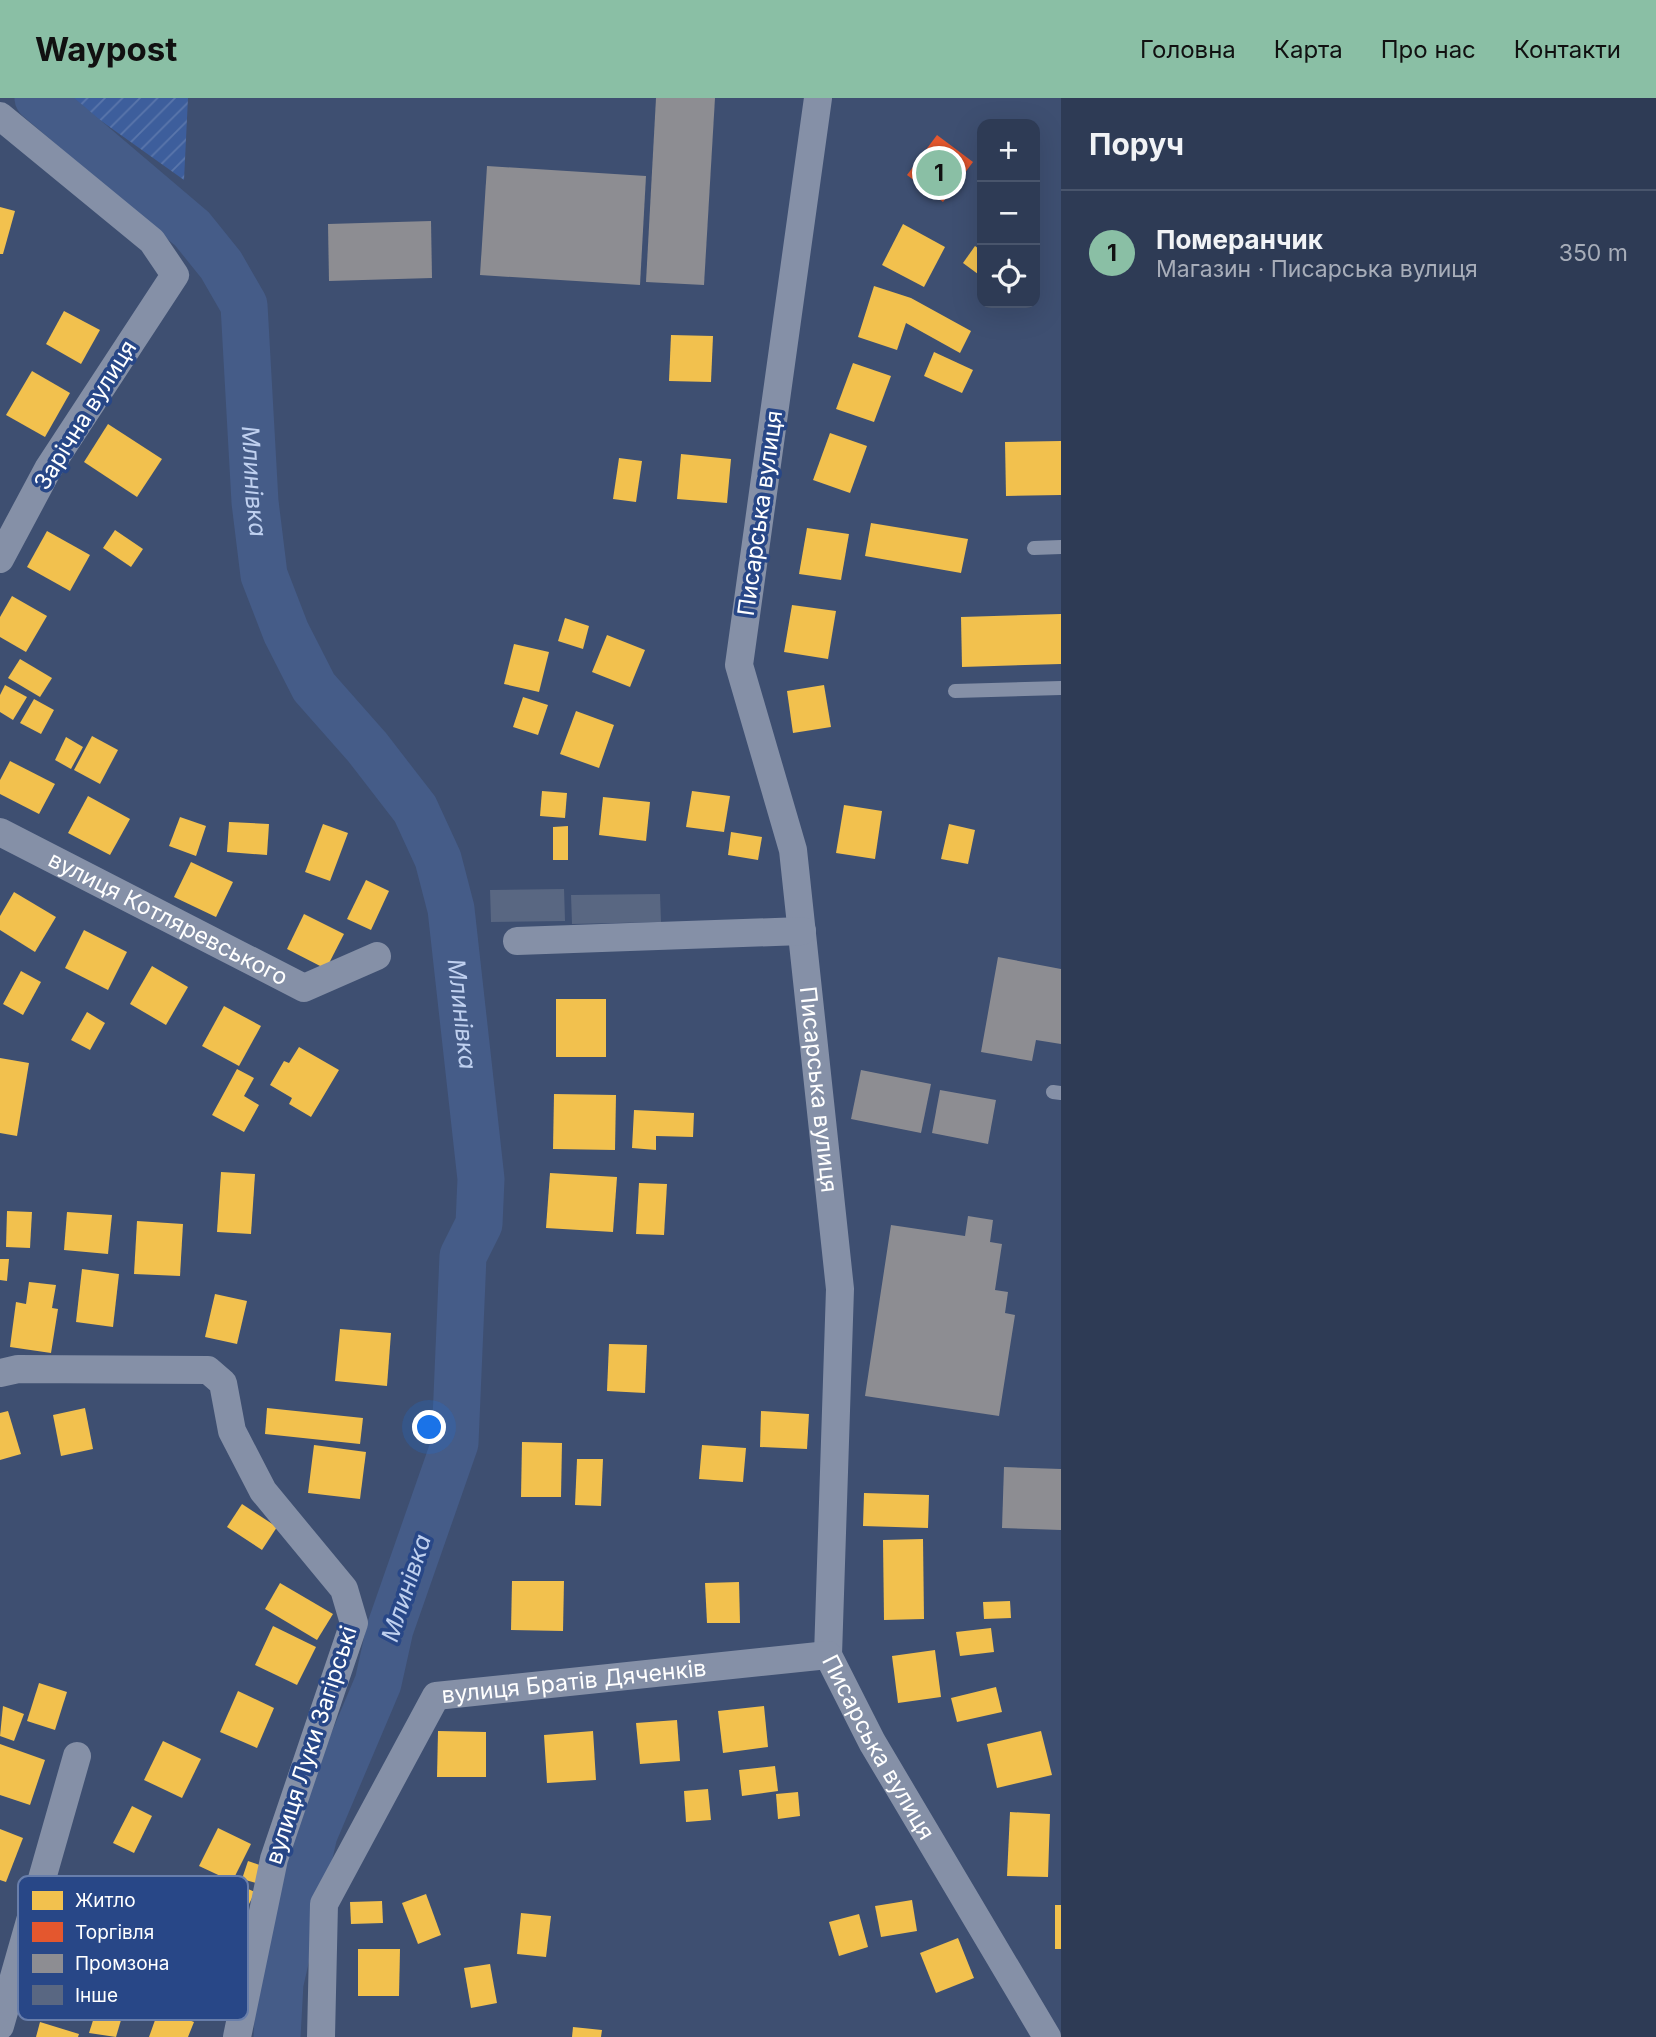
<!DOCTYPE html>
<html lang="uk">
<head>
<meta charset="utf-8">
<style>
	:root { --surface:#2e3b55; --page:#3a465f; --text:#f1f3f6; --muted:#a7adb9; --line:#49556c; --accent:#8abfa5 }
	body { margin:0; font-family:Inter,sans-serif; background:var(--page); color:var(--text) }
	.controls { position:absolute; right:21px; top:21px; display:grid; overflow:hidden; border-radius:14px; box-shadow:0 7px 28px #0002 }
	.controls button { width:63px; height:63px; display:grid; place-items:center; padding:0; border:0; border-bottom:2px solid var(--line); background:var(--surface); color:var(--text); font:35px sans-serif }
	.you { position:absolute; left:430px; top:1330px; width:24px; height:24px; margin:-18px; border:5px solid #fff; border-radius:50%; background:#1a73e8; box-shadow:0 0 0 10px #1a73e833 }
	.badge { display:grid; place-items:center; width:46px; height:46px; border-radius:50%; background:var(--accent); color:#111; font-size:23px; font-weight:700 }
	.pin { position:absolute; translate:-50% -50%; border:4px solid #fff; box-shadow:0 2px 7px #0006 }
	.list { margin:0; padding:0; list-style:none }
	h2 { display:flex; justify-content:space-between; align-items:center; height:91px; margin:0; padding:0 28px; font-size:30px }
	h2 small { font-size:23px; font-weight:400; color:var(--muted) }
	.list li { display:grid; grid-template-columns:46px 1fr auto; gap:21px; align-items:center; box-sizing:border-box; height:126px; padding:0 28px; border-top:2px solid var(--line) }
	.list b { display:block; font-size:26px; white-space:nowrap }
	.list p { margin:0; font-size:23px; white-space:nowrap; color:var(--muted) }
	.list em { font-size:23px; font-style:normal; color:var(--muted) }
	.icon { flex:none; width:38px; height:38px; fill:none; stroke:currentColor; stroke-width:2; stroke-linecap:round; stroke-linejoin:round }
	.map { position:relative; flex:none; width:1061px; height:1939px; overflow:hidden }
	header { display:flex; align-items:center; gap:42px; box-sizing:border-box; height:98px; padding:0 35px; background:var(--accent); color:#111 }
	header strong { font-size:33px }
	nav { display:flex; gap:38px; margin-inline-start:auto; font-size:24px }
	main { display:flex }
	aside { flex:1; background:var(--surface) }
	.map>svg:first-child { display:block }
</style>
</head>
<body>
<header>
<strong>Waypost</strong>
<nav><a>Головна</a><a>Карта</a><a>Про нас</a><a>Контакти</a></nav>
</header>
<main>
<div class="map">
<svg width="1061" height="1939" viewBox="0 0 1061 1939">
	<defs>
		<pattern id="garden-furrows" width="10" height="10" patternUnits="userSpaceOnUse" patternTransform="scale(1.75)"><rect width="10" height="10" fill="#3d5e9c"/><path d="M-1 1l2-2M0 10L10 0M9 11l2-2" fill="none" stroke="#5a76ab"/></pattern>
	</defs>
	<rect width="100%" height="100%" fill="#3e4f71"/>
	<path fill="url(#garden-furrows)" d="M 69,0 L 188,0 L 184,82 Z"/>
	<g fill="#f2c14e">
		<path d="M 0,109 L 15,113 L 3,156 L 0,156 Z"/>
		<path d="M 903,126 L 945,149 L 924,189 L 882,167 Z"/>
		<path d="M 975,148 L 982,153 L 982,179 L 963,165 Z"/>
		<path d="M 874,188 L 911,200 L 971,233 L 960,255 L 906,225 L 897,252 L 858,239 Z"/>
		<path d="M 64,213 L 100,232 L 81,266 L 46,246 Z"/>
		<path d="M 671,237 L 713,238 L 711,284 L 669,283 Z"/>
		<path d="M 934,254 L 973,272 L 962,295 L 924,278 Z"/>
		<path d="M 853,265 L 891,278 L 874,324 L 836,311 Z"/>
		<path d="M 32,273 L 70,295 L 45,339 L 6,317 Z"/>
		<path d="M 108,326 L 162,361 L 137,399 L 84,364 Z"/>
		<path d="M 830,335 L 867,348 L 850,395 L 813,382 Z"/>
		<path d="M 1061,343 L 1061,397 L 1006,398 L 1005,344 Z"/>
		<path d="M 681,356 L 731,361 L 727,405 L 677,401 Z"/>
		<path d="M 619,360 L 642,363 L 636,404 L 613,401 Z"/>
		<path d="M 871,425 L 968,441 L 961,475 L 865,458 Z"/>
		<path d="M 807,430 L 849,436 L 841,482 L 799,476 Z"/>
		<path d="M 115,432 L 143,451 L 131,469 L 103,450 Z"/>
		<path d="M 47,433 L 90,457 L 70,493 L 27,469 Z"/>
		<path d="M 12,498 L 47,518 L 26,554 L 0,539 L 0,519 Z"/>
		<path d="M 792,507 L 836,513 L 828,561 L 784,554 Z"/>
		<path d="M 1061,516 L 1061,566 L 962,569 L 961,519 Z"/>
		<path d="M 565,520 L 589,528 L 583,551 L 558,543 Z"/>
		<path d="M 607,537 L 645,552 L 630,589 L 592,574 Z"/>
		<path d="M 514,546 L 549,554 L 539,594 L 504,586 Z"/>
		<path d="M 20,561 L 52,580 L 40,599 L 8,580 Z"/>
		<path d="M 5,587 L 27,599 L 13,622 L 0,614 L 0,597 Z"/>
		<path d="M 824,587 L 831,629 L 793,635 L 787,593 Z"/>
		<path d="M 523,599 L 548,607 L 538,637 L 513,629 Z"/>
		<path d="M 34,601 L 54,612 L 41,636 L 20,625 Z"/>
		<path d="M 576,613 L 614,627 L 599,670 L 560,656 Z"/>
		<path d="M 92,638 L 118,652 L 100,686 L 74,672 Z"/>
		<path d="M 66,639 L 83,649 L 71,671 L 55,662 Z"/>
		<path d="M 10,663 L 55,686 L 39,716 L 0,696 L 0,682 Z"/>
		<path d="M 542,693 L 567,695 L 565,720 L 540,718 Z"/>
		<path d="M 692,693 L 730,698 L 724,734 L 686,729 Z"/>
		<path d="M 88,698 L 130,721 L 110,757 L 68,735 Z"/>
		<path d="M 603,699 L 650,704 L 646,743 L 599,737 Z"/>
		<path d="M 844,707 L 882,713 L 875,761 L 836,755 Z"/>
		<path d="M 180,719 L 206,728 L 196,758 L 169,748 Z"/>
		<path d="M 229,724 L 269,726 L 267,757 L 227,754 Z"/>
		<path d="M 323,726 L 348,735 L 330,783 L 305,774 Z"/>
		<path d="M 949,726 L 975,732 L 968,766 L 941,761 Z"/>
		<path d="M 568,728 L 568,762 L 553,762 L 553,729 Z"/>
		<path d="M 731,734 L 762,739 L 758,762 L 728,757 Z"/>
		<path d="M 191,764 L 233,784 L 216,819 L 174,799 Z"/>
		<path d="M 366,782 L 389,793 L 371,832 L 347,821 Z"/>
		<path d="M 14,794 L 56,819 L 35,854 L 0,832 L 0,818 Z"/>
		<path d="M 304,816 L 344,836 L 326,871 L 287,851 Z"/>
		<path d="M 84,832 L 127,854 L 108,892 L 65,870 Z"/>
		<path d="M 152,868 L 188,889 L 166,927 L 130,906 Z"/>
		<path d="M 21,873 L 41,884 L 23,917 L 3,906 Z"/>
		<rect x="556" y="901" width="50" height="58"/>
		<path d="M 224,908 L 261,928 L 239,968 L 202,948 Z"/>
		<path d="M 87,914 L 105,925 L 90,952 L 71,942 Z"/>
		<path d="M 299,949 L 339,972 L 311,1019 L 289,1006 L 292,1000 L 270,987 L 284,963 L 289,965 Z"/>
		<path d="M 0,960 L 29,965 L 17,1038 L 0,1035 Z"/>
		<path d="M 237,971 L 254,980 L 244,998 L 259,1007 L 244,1034 L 212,1017 Z"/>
		<path d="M 554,996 L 616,997 L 615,1052 L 553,1051 Z"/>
		<path d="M 634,1012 L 694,1015 L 693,1039 L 656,1038 L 656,1052 L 632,1050 Z"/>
		<path d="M 221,1074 L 255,1076 L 251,1136 L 217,1134 Z"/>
		<path d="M 550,1075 L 617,1079 L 613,1134 L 546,1130 Z"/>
		<path d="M 639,1085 L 667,1086 L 664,1137 L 636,1136 Z"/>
		<path d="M 7,1113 L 32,1114 L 30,1150 L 6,1149 Z"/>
		<path d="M 67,1114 L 112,1117 L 108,1156 L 64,1152 Z"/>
		<path d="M 137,1123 L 183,1126 L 180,1178 L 134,1176 Z"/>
		<path d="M 0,1161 L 9,1161 L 7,1183 L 0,1182 Z"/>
		<path d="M 82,1171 L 119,1176 L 113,1229 L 76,1224 Z"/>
		<path d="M 29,1184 L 56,1187 L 52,1210 L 58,1211 L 51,1255 L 10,1249 L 16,1204 L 26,1206 Z"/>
		<path d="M 215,1196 L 247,1203 L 237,1246 L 205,1239 Z"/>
		<path d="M 340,1231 L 391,1235 L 387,1288 L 335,1283 Z"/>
		<path d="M 609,1246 L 647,1247 L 645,1295 L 607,1293 Z"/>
		<path d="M 85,1310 L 93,1351 L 61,1358 L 53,1317 Z"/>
		<path d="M 267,1310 L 363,1320 L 360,1346 L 265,1336 Z"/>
		<path d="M 8,1313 L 21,1356 L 0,1362 L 0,1315 Z"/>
		<path d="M 761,1313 L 809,1316 L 807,1351 L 760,1349 Z"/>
		<path d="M 522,1344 L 562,1345 L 561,1399 L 521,1399 Z"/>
		<path d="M 314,1347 L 366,1354 L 360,1401 L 308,1395 Z"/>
		<path d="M 702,1347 L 746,1350 L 743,1384 L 699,1381 Z"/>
		<path d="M 577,1361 L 603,1361 L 601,1408 L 575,1407 Z"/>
		<path d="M 864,1395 L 929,1397 L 928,1430 L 863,1428 Z"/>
		<path d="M 242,1406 L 277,1429 L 262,1452 L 227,1429 Z"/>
		<path d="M 923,1441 L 924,1521 L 884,1522 L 883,1442 Z"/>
		<path d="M 512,1483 L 564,1483 L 563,1533 L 511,1532 Z"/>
		<path d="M 739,1484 L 740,1525 L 707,1525 L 705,1485 Z"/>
		<path d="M 280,1485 L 333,1516 L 317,1542 L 265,1511 Z"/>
		<path d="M 1010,1503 L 1011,1520 L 984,1521 L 983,1504 Z"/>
		<path d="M 273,1528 L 316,1549 L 297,1587 L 255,1567 Z"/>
		<path d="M 991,1530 L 994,1554 L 960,1558 L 956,1534 Z"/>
		<path d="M 935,1552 L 941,1599 L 898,1605 L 892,1558 Z"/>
		<path d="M 39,1585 L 67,1594 L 55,1632 L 27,1623 Z"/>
		<path d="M 996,1589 L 1002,1614 L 957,1624 L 951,1600 Z"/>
		<path d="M 238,1593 L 274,1610 L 257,1650 L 220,1634 Z"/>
		<path d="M 3,1608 L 24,1616 L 14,1643 L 0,1638 Z"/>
		<path d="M 764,1608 L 768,1649 L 723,1655 L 718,1613 Z"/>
		<path d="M 677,1622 L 680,1663 L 640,1666 L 636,1625 Z"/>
		<path d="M 438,1633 L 486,1634 L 486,1679 L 437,1679 Z"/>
		<path d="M 593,1633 L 596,1682 L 547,1685 L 544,1637 Z"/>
		<path d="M 1041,1633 L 1052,1677 L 997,1690 L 987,1646 Z"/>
		<path d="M 163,1643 L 201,1661 L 182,1700 L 144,1682 Z"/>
		<path d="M 0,1646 L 45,1662 L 30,1707 L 0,1697 Z"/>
		<path d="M 775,1668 L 778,1693 L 742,1698 L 739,1672 Z"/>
		<path d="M 708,1691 L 711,1722 L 686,1724 L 684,1693 Z"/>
		<path d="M 798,1694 L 800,1718 L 778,1721 L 776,1696 Z"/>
		<path d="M 132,1708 L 152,1718 L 134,1755 L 113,1745 Z"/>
		<path d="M 1010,1714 L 1050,1716 L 1048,1779 L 1007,1778 Z"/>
		<path d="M 218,1730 L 251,1746 L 232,1784 L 255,1794 L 247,1810 L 221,1799 L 229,1782 L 199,1768 Z"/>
		<path d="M 0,1731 L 23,1740 L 6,1784 L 0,1782 Z"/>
		<path d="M 248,1763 L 265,1769 L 259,1786 L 242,1781 Z"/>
		<path d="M 426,1796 L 441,1837 L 418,1846 L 402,1805 Z"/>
		<path d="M 912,1802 L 917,1833 L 881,1839 L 875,1808 Z"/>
		<path d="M 382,1803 L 383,1825 L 351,1826 L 350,1804 Z"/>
		<rect x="1055" y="1807" width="6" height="44"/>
		<path d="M 521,1815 L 551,1818 L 546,1859 L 517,1856 Z"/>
		<path d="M 859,1816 L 868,1849 L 839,1858 L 829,1824 Z"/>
		<path d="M 958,1840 L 974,1880 L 936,1895 L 920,1855 Z"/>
		<path d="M 358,1851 L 400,1851 L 399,1898 L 358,1898 Z"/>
		<path d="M 490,1866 L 497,1905 L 471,1910 L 464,1870 Z"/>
		<path d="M 192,1888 L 220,1898 L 211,1923 L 182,1913 Z"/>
		<path d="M 159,1911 L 194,1924 L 188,1939 L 149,1939 Z"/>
		<path d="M 96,1913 L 121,1922 L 116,1939 L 89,1935 Z"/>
		<path d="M 40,1924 L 79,1936 L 78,1939 L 36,1939 Z"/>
		<path d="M 573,1929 L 602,1932 L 601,1939 L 572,1939 Z"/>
	</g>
	<path fill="#e4572e" d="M 937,37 L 973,64 L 943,104 L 907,77 Z"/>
	<g fill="#8d8d92">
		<path d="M 656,0 L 715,0 L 704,187 L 646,184 Z"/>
		<path d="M 487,68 L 646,78 L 640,187 L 480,177 Z"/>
		<path d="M 431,123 L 432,180 L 329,183 L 328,126 Z"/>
		<path d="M 998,859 L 1061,871 L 1061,946 L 1036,942 L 1032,963 L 981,954 Z"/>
		<path d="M 861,972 L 931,986 L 921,1035 L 851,1021 Z"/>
		<path d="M 940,992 L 996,1002 L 988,1046 L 932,1035 Z"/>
		<path d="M 968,1118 L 993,1122 L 990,1144 L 1002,1146 L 995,1192 L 1008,1194 L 1005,1215 L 1015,1217 L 999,1318 L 865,1298 L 891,1127 L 965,1138 Z"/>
		<path d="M 1004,1369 L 1061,1371 L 1061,1432 L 1002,1430 Z"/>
	</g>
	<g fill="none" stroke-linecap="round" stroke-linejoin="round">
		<path stroke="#455c88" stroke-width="47" id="s1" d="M 38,0 L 192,131 L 221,167 L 244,207 L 255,404 L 264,477 L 286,534 L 314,589 L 367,649 L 415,711 L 438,761 L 451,811 L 481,1081 L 479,1126 L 463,1158 L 455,1345 L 390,1531 L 378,1585 L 314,1736 L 280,1885 L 277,1939"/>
	</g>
	<g fill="#596782">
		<path d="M 564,791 L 565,823 L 491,824 L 490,792 Z"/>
		<path d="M 660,796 L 661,824 L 572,826 L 571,797 Z"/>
	</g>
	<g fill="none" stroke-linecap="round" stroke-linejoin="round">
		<g stroke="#8590a7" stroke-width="14">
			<path d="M 1034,450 L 1061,449"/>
			<path d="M 955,593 L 1061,590"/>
			<path d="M 1053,994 L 1061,995"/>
		</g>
		<g stroke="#8590a7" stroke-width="28">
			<path id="s2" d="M 818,0 L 739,567 L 793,752 L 840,1191 L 828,1557 L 872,1644 L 1047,1939"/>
			<path d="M 0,18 L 152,143 L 175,177 L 48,371 L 0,461"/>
			<path id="s3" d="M 0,734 L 304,890 L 377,858"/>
			<path d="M 517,843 L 802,833"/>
			<path d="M 0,1275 L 18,1271 L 208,1272 L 223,1285 L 232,1333 L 263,1393 L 344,1491 L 354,1525 L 274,1761 L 237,1939"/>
			<path d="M 0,1928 L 77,1658"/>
			<path id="s4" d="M 321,1939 L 324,1806 L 436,1598 L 828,1557"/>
		</g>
	</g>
	<g text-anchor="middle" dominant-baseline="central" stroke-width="7" stroke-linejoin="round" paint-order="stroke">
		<g font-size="23" fill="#fff" stroke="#284787">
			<text transform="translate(85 317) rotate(-58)">Зарічна вулиця</text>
			<text transform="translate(760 415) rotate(-82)">Писарська вулиця</text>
			<text stroke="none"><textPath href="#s3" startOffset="189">вулиця Котляревського</textPath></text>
			<text stroke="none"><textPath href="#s2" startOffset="1006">Писарська вулиця</textPath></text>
			<text stroke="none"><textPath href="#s4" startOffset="508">вулиця Братів Дяченків</textPath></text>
			<text transform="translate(311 1647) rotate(-72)">вулиця Луки Загірські</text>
			<text stroke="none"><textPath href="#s2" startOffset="1678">Писарська вулиця</textPath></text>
		</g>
		<g font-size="24" font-style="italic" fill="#bfd0ef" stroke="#284787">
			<text stroke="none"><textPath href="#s1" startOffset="471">Млинівка</textPath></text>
			<text stroke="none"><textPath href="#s1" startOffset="1059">Млинівка</textPath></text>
			<text transform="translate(406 1490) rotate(-72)">Млинівка</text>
		</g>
	</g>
	<rect x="18" y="1778" width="230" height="144" rx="10" fill="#284787" stroke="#687eab" stroke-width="2"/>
	<rect x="32" y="1793" width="31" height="19" fill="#f2c14e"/>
	<rect x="32" y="1824" width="31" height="20" fill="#e4572e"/>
	<rect x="32" y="1856" width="31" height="19" fill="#8d8d92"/>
	<rect x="32" y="1887" width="31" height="20" fill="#596782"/>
	<g font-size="19" fill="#fff">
		<text x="75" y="1809">Житло</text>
		<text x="75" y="1841">Торгівля</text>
		<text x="75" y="1872">Промзона</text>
		<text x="75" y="1904">Інше</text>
	</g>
</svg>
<div class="controls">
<button>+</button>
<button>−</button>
<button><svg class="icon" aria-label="locate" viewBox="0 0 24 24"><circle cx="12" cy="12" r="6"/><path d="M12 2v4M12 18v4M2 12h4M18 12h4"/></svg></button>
</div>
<div class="you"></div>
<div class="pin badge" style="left:939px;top:75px">1</div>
</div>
<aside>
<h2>Поруч<small></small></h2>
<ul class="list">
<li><span class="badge">1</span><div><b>Померанчик</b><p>Магазин · Писарська вулиця</p></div><em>350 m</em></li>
</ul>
</aside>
</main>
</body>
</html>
